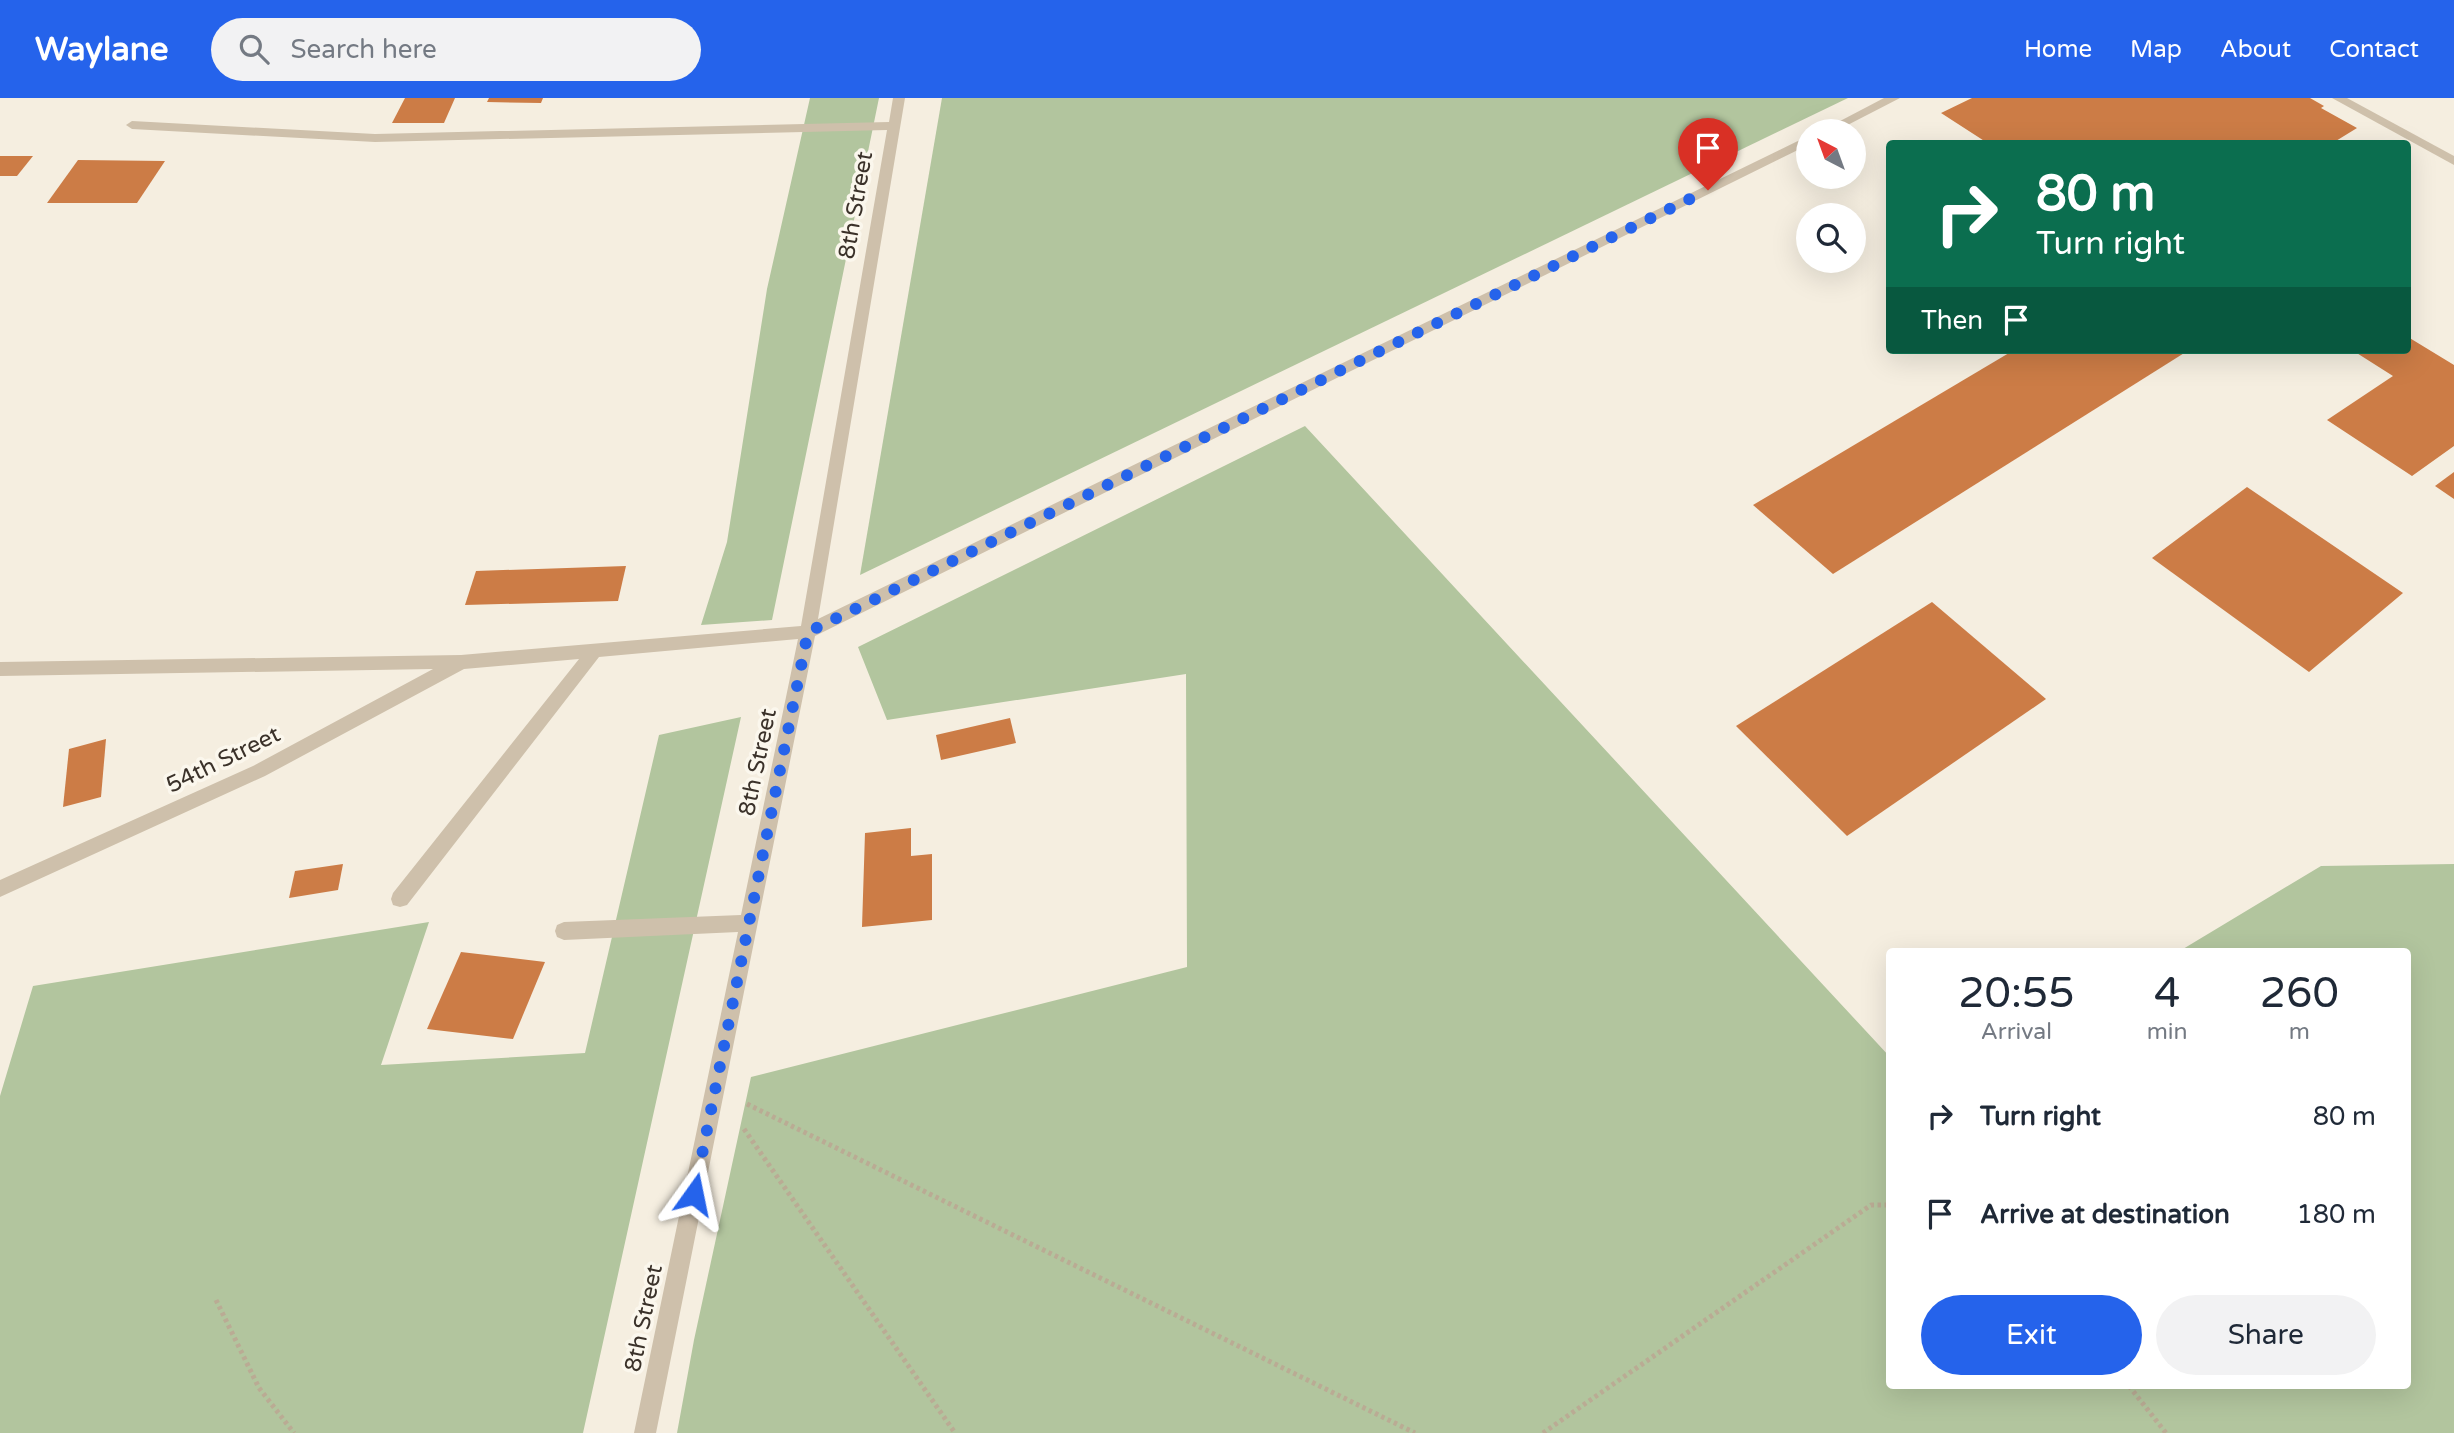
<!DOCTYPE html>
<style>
body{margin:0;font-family:"Varela Round",sans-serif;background:#f2f2f3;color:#1f2937;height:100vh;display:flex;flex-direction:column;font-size:26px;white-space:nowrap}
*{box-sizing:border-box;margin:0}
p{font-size:23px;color:#747a83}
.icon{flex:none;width:38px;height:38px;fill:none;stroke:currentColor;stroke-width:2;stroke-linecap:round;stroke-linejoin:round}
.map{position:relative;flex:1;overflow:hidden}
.sheet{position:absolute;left:1886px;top:850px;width:525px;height:441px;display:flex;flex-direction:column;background:#fff;border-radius:7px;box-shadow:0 7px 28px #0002}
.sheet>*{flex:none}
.top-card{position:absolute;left:1886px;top:42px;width:525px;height:214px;border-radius:7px;box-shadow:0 7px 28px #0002;background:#0b6e4f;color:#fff;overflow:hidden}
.needle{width:46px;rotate:319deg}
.fabs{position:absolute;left:1796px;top:21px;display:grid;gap:14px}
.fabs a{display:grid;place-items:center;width:70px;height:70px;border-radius:50%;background:#fff;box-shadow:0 7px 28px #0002;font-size:35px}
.pin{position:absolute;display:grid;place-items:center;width:60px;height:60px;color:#fff;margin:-72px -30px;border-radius:50% 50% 50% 0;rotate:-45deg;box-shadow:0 0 7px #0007}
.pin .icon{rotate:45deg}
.me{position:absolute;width:77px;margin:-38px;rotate:12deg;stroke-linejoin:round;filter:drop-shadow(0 0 5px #0008)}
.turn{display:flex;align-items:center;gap:24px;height:147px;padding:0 35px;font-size:32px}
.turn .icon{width:91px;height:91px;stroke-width:2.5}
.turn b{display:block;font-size:49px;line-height:60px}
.then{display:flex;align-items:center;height:66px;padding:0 35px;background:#0003;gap:14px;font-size:26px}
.eta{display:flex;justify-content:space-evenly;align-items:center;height:119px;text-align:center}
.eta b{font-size:42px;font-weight:600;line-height:49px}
.button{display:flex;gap:14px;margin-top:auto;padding:14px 35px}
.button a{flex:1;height:80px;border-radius:42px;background:#2563eb;color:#fff;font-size:28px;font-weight:600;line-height:80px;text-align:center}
.button a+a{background:#f2f2f3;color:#1f2937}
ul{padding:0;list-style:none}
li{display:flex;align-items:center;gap:21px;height:98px;padding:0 35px}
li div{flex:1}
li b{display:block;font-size:26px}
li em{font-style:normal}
header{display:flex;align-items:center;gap:42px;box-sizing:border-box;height:98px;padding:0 35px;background:#2563eb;color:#fff}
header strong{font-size:33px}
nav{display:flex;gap:38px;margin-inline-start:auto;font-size:24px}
.search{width:490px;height:63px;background:#f2f2f3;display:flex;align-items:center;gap:18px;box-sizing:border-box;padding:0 24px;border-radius:38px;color:#747a83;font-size:26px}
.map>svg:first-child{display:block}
.green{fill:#b2c59e}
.building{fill:#cc7c46}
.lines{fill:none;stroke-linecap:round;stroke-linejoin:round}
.path{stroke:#baab94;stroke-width:5;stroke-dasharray:3.5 3.5;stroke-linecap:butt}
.minor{fill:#cec0ab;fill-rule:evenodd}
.route{stroke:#2563eb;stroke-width:12;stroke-dasharray:0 21.6}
.labels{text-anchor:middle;stroke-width:7;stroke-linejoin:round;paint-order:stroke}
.street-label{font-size:23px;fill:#3b322a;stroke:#fbf7ed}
</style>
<header>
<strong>Waylane</strong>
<div class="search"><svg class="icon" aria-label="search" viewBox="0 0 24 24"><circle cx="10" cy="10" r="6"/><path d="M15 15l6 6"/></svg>Search here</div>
<nav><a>Home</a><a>Map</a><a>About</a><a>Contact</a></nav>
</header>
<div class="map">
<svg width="2454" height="1335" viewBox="0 0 2454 1335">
<rect width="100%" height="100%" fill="#f5eee0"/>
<!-- green -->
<g class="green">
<path d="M 810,0 L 879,0 L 772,522 L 701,527 L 727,444 L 767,191 Z"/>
<path d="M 942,0 L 1848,0 L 860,477 Z"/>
<path d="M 1305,328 L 1890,959 L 1890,1288 L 2408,1288 L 2408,854 L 2178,854 L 2321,768 L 2454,766 L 2454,1335 L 677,1335 L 694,1242 L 751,979 L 1187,869 L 1186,576 L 887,622 L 858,549 Z"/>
<path d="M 741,619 L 583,1335 L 0,1335 L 0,998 L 33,888 L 429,824 L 381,967 L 585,955 L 659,637 Z"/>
</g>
<!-- building -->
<g class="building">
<path d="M 405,0 L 455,0 L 444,25 L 392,25 Z"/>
<path d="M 489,0 L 543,0 L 541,5 L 487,4 Z"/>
<path d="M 1972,0 L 2310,0 L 2324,8 L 2321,10 L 2357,30 L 2331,46 L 1989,46 L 1941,15 Z"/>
<path d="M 0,58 L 33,58 L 17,78 L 0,78 Z"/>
<path d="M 78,62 L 165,63 L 137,105 L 47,105 Z"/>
<path d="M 2408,239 L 2454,267 L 2454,348 L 2412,378 L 2327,322 L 2393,278 L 2352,252 L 2408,252 Z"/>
<path d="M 2014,252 L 2189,252 L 1833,476 L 1753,407 Z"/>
<path d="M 2454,374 L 2454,401 L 2435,388 Z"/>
<path d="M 2247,389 L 2403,495 L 2309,574 L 2152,460 Z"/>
<path d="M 626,468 L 618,503 L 465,507 L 476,473 Z"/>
<path d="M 1932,504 L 2046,601 L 1847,738 L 1736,628 Z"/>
<path d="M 1010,620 L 1016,645 L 941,662 L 936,637 Z"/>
<path d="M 106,641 L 101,699 L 63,709 L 69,651 Z"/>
<path d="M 911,730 L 911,758 L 932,756 L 932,822 L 862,829 L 865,735 Z"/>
<path d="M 343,766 L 338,792 L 289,800 L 295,773 Z"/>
<path d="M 461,854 L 545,864 L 513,941 L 427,931 Z"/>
</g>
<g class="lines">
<!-- path -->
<g class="path">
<path d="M 747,1006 L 1415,1335"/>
<path d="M 744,1031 L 955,1335"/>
<path d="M 216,1202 L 259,1290 L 294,1335"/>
<path d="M 2129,1288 L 2166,1335"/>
<path d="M 1543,1335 L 1871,1107 L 1890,1107"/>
</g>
<!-- minor -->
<g class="minor">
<path d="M 893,0 L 905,0 L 818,521 L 1808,38 L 1808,47 L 815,538 L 656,1335 L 634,1335 L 738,834 L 564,842 L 557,839 L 555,833 L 557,827 L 564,824 L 741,817 L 798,541 L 599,559 L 407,807 L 400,809 L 393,807 L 391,801 L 393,795 L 579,561 L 464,571 L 265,678 L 0,799 L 0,782 L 253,668 L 433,571 L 0,578 L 0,564 L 461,557 L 801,528 L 887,32 L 375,44 L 132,31 L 126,27 L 132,23 L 375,36 L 889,24 Z"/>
<path d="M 1884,0 L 1900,0 L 1836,33 L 1821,33 Z"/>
<path d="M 2332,0 L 2347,0 L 2454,58 L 2454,67 Z"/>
</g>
</g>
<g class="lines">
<!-- route -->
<path class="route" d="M 694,1096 L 808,534 L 1708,92"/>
</g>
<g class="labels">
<!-- street labels -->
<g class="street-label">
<text transform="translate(855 107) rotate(-80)" y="8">8th Street</text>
<text transform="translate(223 661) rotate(-26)" y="8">54th Street</text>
<text transform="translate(757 664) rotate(-78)" y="8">8th Street</text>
<text transform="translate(643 1220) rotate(-78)" y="8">8th Street</text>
</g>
</g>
</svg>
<div class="fabs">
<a><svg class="needle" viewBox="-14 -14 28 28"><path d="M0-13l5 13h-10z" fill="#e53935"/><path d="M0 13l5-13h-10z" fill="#747a83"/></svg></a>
<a><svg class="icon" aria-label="search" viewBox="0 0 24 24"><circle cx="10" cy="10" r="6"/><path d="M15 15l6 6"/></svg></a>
</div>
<div class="pin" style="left:1708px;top:92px;background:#d93025"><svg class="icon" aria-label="arrive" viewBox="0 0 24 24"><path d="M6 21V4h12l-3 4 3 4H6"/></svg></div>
<svg class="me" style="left:694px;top:1096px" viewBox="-20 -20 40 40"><path d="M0-17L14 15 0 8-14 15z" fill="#2563eb" stroke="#fff" stroke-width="4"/></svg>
<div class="top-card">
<div class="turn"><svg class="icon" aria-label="right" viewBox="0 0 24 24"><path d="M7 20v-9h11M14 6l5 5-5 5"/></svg><div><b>80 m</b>Turn right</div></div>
<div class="then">Then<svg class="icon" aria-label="arrive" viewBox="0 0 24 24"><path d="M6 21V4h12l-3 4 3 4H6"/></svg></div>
</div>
<section class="sheet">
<div class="eta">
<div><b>20:55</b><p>Arrival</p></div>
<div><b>4</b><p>min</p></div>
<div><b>260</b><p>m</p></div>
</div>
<ul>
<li><svg class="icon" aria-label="right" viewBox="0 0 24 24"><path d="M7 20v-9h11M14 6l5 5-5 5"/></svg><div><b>Turn right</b></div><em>80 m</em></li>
<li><svg class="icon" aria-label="arrive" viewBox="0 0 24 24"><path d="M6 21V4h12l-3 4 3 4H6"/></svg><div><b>Arrive at destination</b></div><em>180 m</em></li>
</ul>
<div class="button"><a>Exit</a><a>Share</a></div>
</section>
</div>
